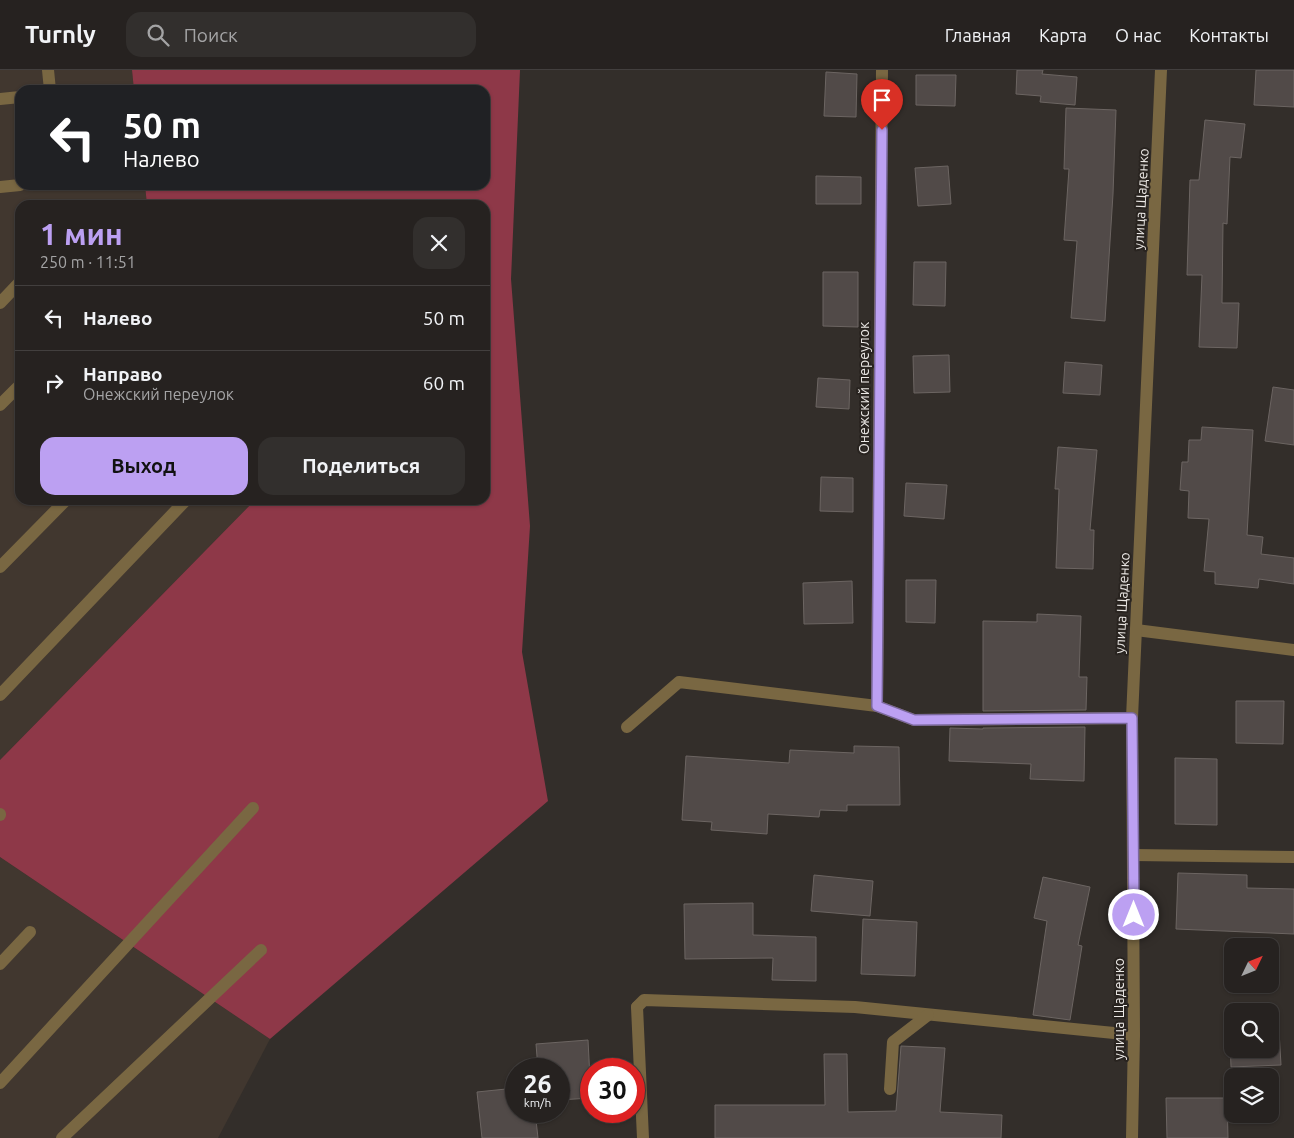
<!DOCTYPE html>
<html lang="ru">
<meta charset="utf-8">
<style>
body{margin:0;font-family:Ubuntu,sans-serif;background:#322f2d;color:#f1f3f6;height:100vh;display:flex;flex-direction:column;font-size:19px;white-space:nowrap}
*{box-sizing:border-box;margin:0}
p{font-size:16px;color:#a4a4a5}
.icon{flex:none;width:28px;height:28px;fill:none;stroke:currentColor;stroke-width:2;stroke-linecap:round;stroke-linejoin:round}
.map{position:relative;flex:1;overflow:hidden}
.sheet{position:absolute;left:15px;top:130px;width:475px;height:305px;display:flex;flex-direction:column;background:#262220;border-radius:15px;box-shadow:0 1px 4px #0004,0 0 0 1px #423f3e}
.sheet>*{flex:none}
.guide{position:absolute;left:15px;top:15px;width:475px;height:105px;border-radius:15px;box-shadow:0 1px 4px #0004,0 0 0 1px #423f3e;background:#202124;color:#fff;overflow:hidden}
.needle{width:32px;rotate:47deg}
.buttons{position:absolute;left:1224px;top:868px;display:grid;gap:10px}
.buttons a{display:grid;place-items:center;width:55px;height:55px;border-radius:10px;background:#262220;box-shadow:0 1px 4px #0004,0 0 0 1px #423f3e;font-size:25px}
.speed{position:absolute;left:505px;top:988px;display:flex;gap:10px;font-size:25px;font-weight:700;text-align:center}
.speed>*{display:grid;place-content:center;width:65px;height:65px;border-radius:50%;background:#262220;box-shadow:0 1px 4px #0004,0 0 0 1px #423f3e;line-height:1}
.speed small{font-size:12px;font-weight:400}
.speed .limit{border:8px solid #d22;background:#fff;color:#111}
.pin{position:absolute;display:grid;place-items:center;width:42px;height:42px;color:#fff;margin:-51px -21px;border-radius:50% 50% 50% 0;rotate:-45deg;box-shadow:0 0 5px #0007}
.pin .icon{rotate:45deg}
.me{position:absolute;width:55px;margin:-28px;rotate:0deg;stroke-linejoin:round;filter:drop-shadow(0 0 4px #0008)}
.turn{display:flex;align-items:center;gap:18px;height:105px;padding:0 25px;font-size:22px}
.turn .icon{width:65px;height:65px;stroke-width:2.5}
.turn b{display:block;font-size:35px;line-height:42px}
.round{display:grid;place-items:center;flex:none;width:52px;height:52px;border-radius:15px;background:#322f2d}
.head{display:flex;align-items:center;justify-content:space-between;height:85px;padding:0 25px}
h1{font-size:30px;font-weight:700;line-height:38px;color:#bca0f2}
.cta{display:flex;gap:10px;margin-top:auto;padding:10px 25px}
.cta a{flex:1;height:58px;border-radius:15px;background:#bca0f2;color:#111;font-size:20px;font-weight:700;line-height:58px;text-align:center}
.cta a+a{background:#322f2d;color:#f1f3f6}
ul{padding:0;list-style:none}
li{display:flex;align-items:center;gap:15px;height:65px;padding:0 25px;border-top:1px solid #423f3e}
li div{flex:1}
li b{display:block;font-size:19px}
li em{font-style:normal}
header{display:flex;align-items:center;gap:30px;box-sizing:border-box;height:70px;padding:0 25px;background:#262220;border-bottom:1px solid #423f3e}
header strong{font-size:24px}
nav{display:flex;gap:28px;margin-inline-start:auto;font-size:18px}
.search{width:350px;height:45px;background:#322f2d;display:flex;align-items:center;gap:12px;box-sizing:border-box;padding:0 18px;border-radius:15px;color:#a4a4a5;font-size:19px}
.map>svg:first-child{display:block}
.built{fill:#41372f}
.green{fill:#8e3848}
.building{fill:#514a48;stroke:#6c6562}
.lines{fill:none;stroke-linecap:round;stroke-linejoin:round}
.lane{stroke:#796742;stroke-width:12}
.street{stroke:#796742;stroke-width:12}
.route-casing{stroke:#7a689d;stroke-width:12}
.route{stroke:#bca0f2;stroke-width:9}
.labels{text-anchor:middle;stroke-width:4;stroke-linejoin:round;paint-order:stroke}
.street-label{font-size:14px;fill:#ebe8e5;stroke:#292420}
</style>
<header>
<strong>Turnly</strong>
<div class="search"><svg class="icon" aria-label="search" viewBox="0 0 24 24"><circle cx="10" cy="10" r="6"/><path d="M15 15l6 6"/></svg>Поиск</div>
<nav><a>Главная</a><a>Карта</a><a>О нас</a><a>Контакты</a></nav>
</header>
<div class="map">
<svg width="1294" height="1068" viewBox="0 0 1294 1068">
<rect width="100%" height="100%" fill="#332e2a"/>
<!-- built -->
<g class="built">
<path d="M 0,0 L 132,0 L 134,20 L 20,20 L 20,115 L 145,115 L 147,135 L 20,135 L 20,430 L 255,430 L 0,690 Z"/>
<path d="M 0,787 L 270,969 L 218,1068 L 0,1068 Z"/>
</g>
<!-- green -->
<path class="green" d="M 132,0 L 520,0 L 511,209 L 530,456 L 522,582 L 548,731 L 270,969 L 0,787 L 0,690 L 255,430 L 485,430 L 485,135 L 147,135 L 145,115 L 485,115 L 485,20 L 134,20 Z"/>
<!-- building -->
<g class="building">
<path d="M 1017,0 L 1043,0 L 1042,4 L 1077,7 L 1075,35 L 1040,32 L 1041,26 L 1016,24 Z"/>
<path d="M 1256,0 L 1294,0 L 1294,37 L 1254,35 Z"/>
<path d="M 826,2 L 857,4 L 856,47 L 824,46 Z"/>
<path d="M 916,5 L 956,5 L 955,36 L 916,35 Z"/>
<path d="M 1066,38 L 1116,40 L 1113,124 L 1105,251 L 1071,248 L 1077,171 L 1064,170 L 1069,99 L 1064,99 Z"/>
<path d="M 1205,50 L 1245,54 L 1241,88 L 1230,87 L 1227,154 L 1223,153 L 1222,233 L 1239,233 L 1237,278 L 1199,277 L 1202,205 L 1187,205 L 1190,110 L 1199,110 Z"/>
<path d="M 948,96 L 951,134 L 918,136 L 915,98 Z"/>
<path d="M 816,106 L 861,107 L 861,134 L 816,134 Z"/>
<path d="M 914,192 L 946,192 L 945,236 L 913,235 Z"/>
<path d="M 823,202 L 858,202 L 858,257 L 823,256 Z"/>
<path d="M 949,285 L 950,322 L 914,323 L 913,286 Z"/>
<path d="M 1065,292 L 1102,295 L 1100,325 L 1063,323 Z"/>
<path d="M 818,308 L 850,310 L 849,339 L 816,337 Z"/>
<path d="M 1273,317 L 1294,320 L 1294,375 L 1265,371 Z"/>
<path d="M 1202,357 L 1253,360 L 1247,465 L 1263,467 L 1261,484 L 1294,488 L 1294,514 L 1259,509 L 1258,518 L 1215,514 L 1215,502 L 1204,501 L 1209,449 L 1188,448 L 1189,421 L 1180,420 L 1182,392 L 1188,392 L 1189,370 L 1201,370 Z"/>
<path d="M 1058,377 L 1097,380 L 1090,460 L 1094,460 L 1093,499 L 1056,498 L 1059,419 L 1055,419 Z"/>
<path d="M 821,407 L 853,408 L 853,442 L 820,441 Z"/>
<path d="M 906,413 L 947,415 L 944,449 L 904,446 Z"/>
<path d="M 906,510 L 936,510 L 935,553 L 906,552 Z"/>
<path d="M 852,511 L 853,553 L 804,554 L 803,513 Z"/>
<path d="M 1037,544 L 1081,546 L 1079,607 L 1087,607 L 1086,640 L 983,641 L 983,551 L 1037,552 Z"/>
<path d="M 1236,631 L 1284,631 L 1283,674 L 1236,673 Z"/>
<path d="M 1085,657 L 1084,711 L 1030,709 L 1031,694 L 949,691 L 950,658 L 983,659 L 983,658 Z"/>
<path d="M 854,676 L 899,677 L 900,735 L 847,735 L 847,741 L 820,740 L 819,747 L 768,744 L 767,764 L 711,760 L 712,752 L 682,750 L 686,686 L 789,693 L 790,680 L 854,683 Z"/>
<path d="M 1175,688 L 1217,689 L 1217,755 L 1175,754 Z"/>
<path d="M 1178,803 L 1247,805 L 1247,818 L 1294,819 L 1294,864 L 1176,859 Z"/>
<path d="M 814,805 L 873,811 L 870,846 L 811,841 Z"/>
<path d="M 1043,807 L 1090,817 L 1078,875 L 1082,876 L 1070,950 L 1033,945 L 1047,851 L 1034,848 Z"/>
<path d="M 753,833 L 753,865 L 816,867 L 816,911 L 772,910 L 773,888 L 685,889 L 684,834 Z"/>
<path d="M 863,849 L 917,852 L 915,906 L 861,904 Z"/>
<path d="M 1270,943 L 1278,943 L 1281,995 L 1231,997 L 1229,945 L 1232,945 L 1232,979 L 1270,979 Z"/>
<path d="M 588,970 L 591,1028 L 559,1030 L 559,999 L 538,999 L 536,974 Z"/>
<path d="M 901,976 L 945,978 L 940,1042 L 1002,1045 L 1001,1068 L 715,1068 L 715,1035 L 825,1035 L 824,984 L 847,984 L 848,1042 L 896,1041 Z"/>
<path d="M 516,1018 L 516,1041 L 535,1041 L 538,1068 L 482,1068 L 477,1022 Z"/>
<path d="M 1166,1028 L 1227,1028 L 1228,1068 L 1167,1068 Z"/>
</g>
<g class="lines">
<!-- lane -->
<g class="lane">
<path d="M 48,0 L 50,20"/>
<path d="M 0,29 L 20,27"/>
<path d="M 0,117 L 20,115"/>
<path d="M 0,233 L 20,212"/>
<path d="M 0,335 L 20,315"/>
<path d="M 0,497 L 66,430"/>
<path d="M 0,625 L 186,430"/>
<path d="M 0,745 L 0,744"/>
<path d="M 1133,785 L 1294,787"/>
<path d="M 0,894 L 30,862"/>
<path d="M 637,937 L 644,930 L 855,937 L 1134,965"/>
<path d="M 0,1013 L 253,738"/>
<path d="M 890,1019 L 893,972 L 928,945"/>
<path d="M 62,1068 L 261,880"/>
</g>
<!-- street -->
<g class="street">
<path d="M 1136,560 L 1294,580"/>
<path d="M 877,636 L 882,0"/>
<path d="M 627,657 L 679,612 L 877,636 L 914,650 L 1132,648"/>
<path d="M 637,937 L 643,1068"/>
<path d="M 1132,1068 L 1134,965 L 1132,648 L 1161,0"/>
</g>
</g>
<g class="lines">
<defs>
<path id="route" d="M 882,60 L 877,636 L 914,650 L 1132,648 L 1134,845"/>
</defs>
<!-- route casing -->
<use href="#route" class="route-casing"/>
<!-- route -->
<use href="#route" class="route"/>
</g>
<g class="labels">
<!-- street labels -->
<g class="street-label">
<text transform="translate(1141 129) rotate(-87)" y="5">улица Щаденко</text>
<text transform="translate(864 318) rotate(-90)" y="5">Онежский переулок</text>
<text transform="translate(1122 533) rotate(-87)" y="5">улица Щаденко</text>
<text transform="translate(1119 939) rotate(-90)" y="5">улица Щаденко</text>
</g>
</g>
</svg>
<div class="buttons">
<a><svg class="needle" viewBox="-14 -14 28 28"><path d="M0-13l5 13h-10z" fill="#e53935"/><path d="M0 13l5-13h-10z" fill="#a4a4a5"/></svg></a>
<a><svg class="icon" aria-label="search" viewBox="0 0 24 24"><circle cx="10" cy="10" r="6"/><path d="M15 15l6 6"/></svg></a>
<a><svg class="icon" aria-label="layers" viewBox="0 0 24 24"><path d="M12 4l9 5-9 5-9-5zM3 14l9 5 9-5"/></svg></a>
</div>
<div class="speed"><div>26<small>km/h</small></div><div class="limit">30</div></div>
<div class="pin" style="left:882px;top:60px;background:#d93025"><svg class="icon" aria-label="arrive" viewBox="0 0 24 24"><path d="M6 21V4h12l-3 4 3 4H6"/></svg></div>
<svg class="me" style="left:1134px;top:845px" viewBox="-20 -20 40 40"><circle r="17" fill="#bca0f2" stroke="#fff" stroke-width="3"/><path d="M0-11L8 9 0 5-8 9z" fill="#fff"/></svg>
<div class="guide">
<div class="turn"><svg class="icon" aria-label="left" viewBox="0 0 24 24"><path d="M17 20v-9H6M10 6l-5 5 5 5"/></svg><div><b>50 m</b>Налево</div></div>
</div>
<section class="sheet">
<div class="head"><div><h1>1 мин</h1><p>250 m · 11:51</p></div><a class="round"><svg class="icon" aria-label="close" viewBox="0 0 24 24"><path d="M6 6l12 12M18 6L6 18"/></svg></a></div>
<ul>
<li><svg class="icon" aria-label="left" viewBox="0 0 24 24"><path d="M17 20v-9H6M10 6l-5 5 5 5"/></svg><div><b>Налево</b></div><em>50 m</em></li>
<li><svg class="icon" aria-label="right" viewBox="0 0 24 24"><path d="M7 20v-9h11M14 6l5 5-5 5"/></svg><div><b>Направо</b><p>Онежский переулок</p></div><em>60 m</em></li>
</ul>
<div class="cta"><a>Выход</a><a>Поделиться</a></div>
</section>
</div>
